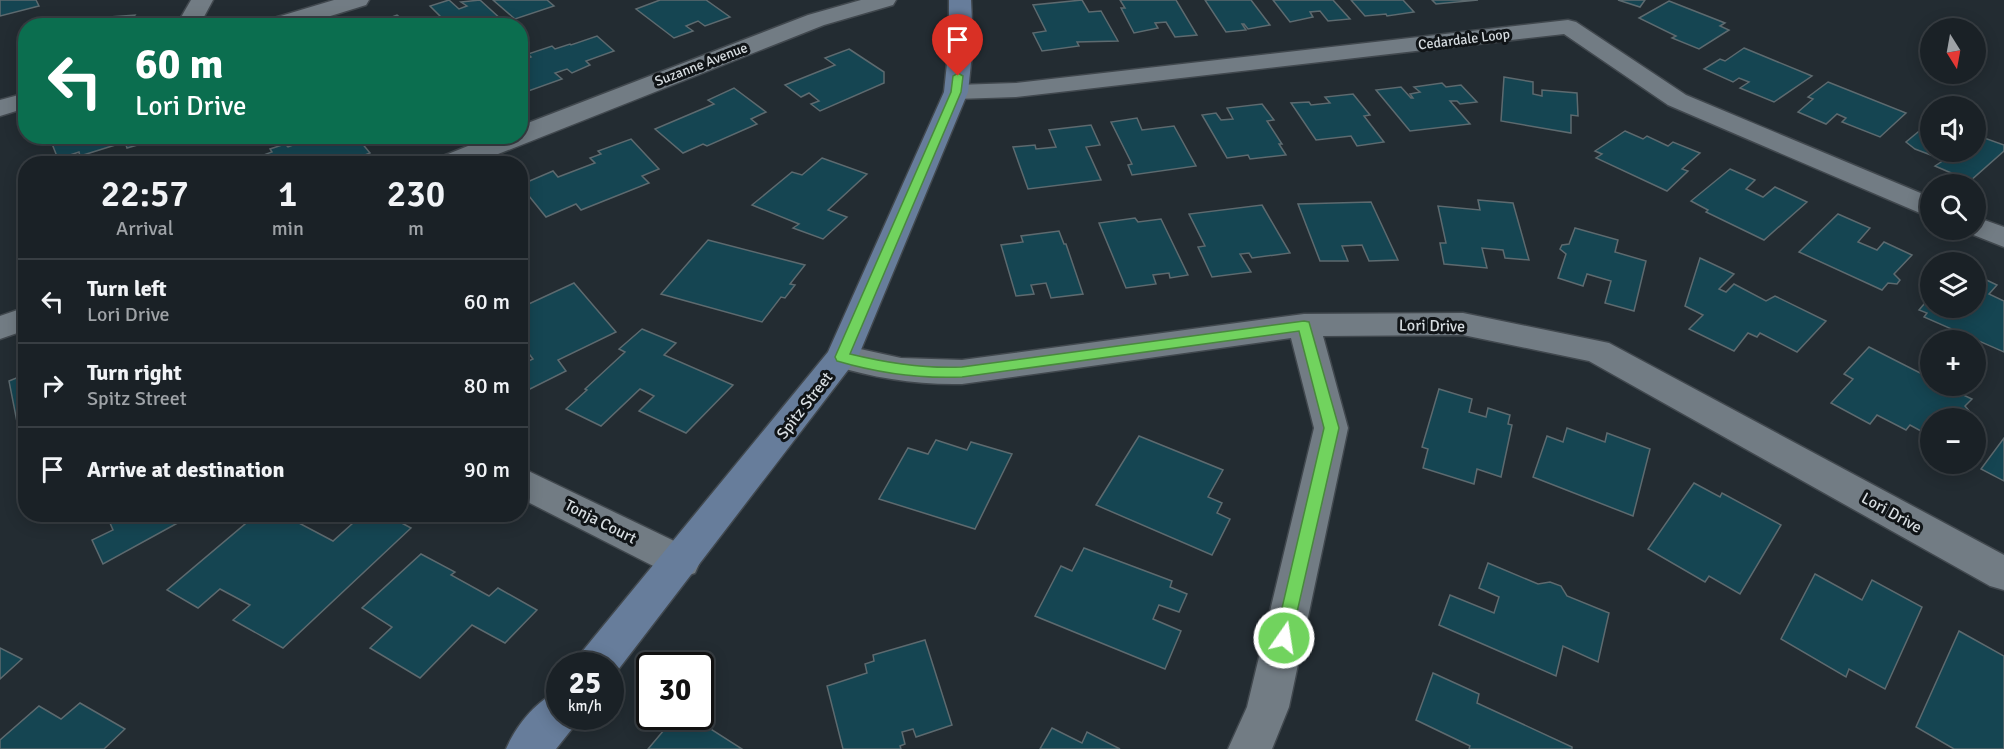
<!DOCTYPE html>
<meta charset="utf-8">
<style>
body{margin:0;font-family:Signika,sans-serif;background:#23292e;color:#f1f3f6;height:100vh;display:flex;flex-direction:column;font-size:22px;white-space:nowrap}
*{box-sizing:border-box;margin:0}
p{font-size:20px;color:#9fa3a7}
.icon{flex:none;width:33px;height:33px;fill:none;stroke:currentColor;stroke-width:2;stroke-linecap:round;stroke-linejoin:round}
.map{position:relative;flex:1;overflow:hidden}
.details{position:absolute;left:18px;top:156px;width:510px;height:366px;display:flex;flex-direction:column;background:#1a2126;border-radius:24px;box-shadow:0 3px 15px #0003,0 0 0 2px #383e43}
.details>*{flex:none}
.guide{position:absolute;left:18px;top:18px;width:510px;height:126px;border-radius:24px;box-shadow:0 3px 15px #0003,0 0 0 2px #383e43;background:#0b6e4f;color:#fff;overflow:hidden}
.needle{width:39px;rotate:169deg}
.controls{position:absolute;left:1920px;top:18px;display:grid;gap:12px}
.controls a{display:grid;place-items:center;width:66px;height:66px;border-radius:50%;background:#1a2126;box-shadow:0 3px 15px #0003,0 0 0 2px #383e43;font-size:30px}
.speed{position:absolute;left:546px;top:652px;display:flex;gap:12px;font-size:30px;font-weight:700;text-align:center}
.speed>*{display:grid;place-content:center;width:78px;height:78px;border-radius:50%;background:#1a2126;box-shadow:0 3px 15px #0003,0 0 0 2px #383e43;line-height:1}
.speed small{font-size:15px;font-weight:400}
.speed .limit{border:3px solid #111;border-radius:9px;background:#fff;color:#111}
.pin{position:absolute;display:grid;place-items:center;width:51px;height:51px;color:#fff;margin:-62px -26px;border-radius:50% 50% 50% 0;rotate:-45deg;box-shadow:0 0 6px #0007}
.pin .icon{rotate:45deg}
.me{position:absolute;width:66px;margin:-33px;rotate:13deg;stroke-linejoin:round;filter:drop-shadow(0 0 4px #0008)}
.turn{display:flex;align-items:center;gap:21px;height:126px;padding:0 18px;font-size:27px}
.turn .icon{width:78px;height:78px;stroke-width:2.5}
.turn b{display:block;font-size:42px;line-height:51px}
.eta{display:flex;justify-content:space-evenly;align-items:center;height:102px;text-align:center}
.eta b{font-size:36px;font-weight:600;line-height:42px}
ul{padding:0;list-style:none}
li{display:flex;align-items:center;gap:18px;height:84px;padding:0 18px;border-top:2px solid #383e43}
li div{flex:1}
li b{display:block;font-size:22px}
li em{font-style:normal}
.map>svg:first-child{display:block}
.building{fill:#154552;stroke:#5d6a6f;stroke-width:1.5}
.lines{fill:none;stroke-linecap:round;stroke-linejoin:round}
.street-casing{stroke:#41484e;stroke-width:3}
.secondary-casing{stroke:#41484e;stroke-width:3}
.street{fill:#727c84;fill-rule:evenodd}
.secondary{fill:#677d9b;fill-rule:evenodd}
.route{fill:#71d35e;stroke:#49893d;stroke-width:1.5}
.labels{text-anchor:middle;stroke-width:6;stroke-linejoin:round;paint-order:stroke}
.far-street-label{font-size:14px;fill:#d7dde1;stroke:#101417}
.street-label{font-size:16px;fill:#d7dde1;stroke:#101417}
</style>
<div class="map">
<svg width="2004" height="749" viewBox="0 0 2004 749">
<rect width="100%" height="100%" fill="#232c32"/>
<!-- building -->
<g class="building">
<path d="M 0,0 L 36,0 L 39,6 L 0,16 Z"/>
<path d="M 449,0 L 459,9 L 467,6 L 461,2 L 480,0 L 503,21 L 491,26 L 450,26 L 430,6 Z"/>
<path d="M 493,0 L 547,0 L 554,6 L 515,19 Z"/>
<path d="M 660,0 L 706,0 L 730,17 L 705,26 L 698,21 L 686,26 L 693,31 L 674,38 L 636,9 Z"/>
<path d="M 1082,0 L 1089,12 L 1101,11 L 1118,41 L 1077,42 L 1079,46 L 1042,51 L 1033,33 L 1046,31 L 1033,5 Z"/>
<path d="M 1120,0 L 1176,0 L 1197,35 L 1175,37 L 1166,22 L 1155,23 L 1158,28 L 1134,33 L 1121,8 L 1125,8 Z"/>
<path d="M 1205,0 L 1251,0 L 1270,25 L 1248,29 L 1244,24 L 1242,24 L 1246,30 L 1226,32 Z"/>
<path d="M 1273,0 L 1333,0 L 1350,19 L 1328,21 L 1320,11 L 1310,12 L 1313,17 L 1290,22 Z"/>
<path d="M 1351,0 L 1403,0 L 1414,12 L 1387,16 L 1386,14 L 1365,16 Z"/>
<path d="M 1432,0 L 1478,0 L 1436,4 Z"/>
<path d="M 1618,0 L 1645,0 L 1640,7 Z"/>
<path d="M 1669,1 L 1725,23 L 1720,26 L 1729,30 L 1699,49 L 1672,38 L 1676,36 L 1639,18 Z"/>
<path d="M 135,15 L 127,26 L 50,26 L 53,21 Z"/>
<path d="M 397,15 L 410,25 L 428,17 L 438,26 L 383,26 L 378,22 Z"/>
<path d="M 597,36 L 614,51 L 586,61 L 590,65 L 572,73 L 567,69 L 555,73 L 562,79 L 520,94 L 520,61 L 531,57 L 528,54 L 552,46 L 555,49 L 570,44 L 571,45 Z"/>
<path d="M 1744,48 L 1812,76 L 1774,102 L 1740,88 L 1749,82 L 1739,78 L 1733,82 L 1704,69 L 1720,59 L 1725,61 Z"/>
<path d="M 849,49 L 884,72 L 884,83 L 820,111 L 811,104 L 819,101 L 809,93 L 801,97 L 785,85 L 835,65 L 825,58 Z"/>
<path d="M 1504,77 L 1533,82 L 1533,94 L 1542,96 L 1542,90 L 1577,93 L 1578,116 L 1571,115 L 1571,133 L 1501,121 Z"/>
<path d="M 1828,82 L 1906,113 L 1880,137 L 1842,122 L 1846,118 L 1837,114 L 1826,124 L 1798,112 L 1813,99 L 1808,97 Z"/>
<path d="M 1442,83 L 1446,87 L 1461,85 L 1477,102 L 1460,104 L 1457,101 L 1450,101 L 1470,124 L 1410,131 L 1376,90 L 1401,87 L 1411,98 L 1413,98 L 1410,94 L 1420,92 L 1414,87 Z"/>
<path d="M 734,88 L 766,112 L 751,119 L 757,124 L 707,146 L 703,144 L 683,153 L 655,129 L 714,104 L 708,100 Z"/>
<path d="M 1353,94 L 1370,115 L 1364,116 L 1384,142 L 1357,146 L 1351,136 L 1316,140 L 1291,103 L 1309,102 L 1311,105 L 1330,103 L 1325,97 Z"/>
<path d="M 1262,104 L 1274,120 L 1267,121 L 1282,144 L 1279,144 L 1286,155 L 1250,159 L 1248,155 L 1227,158 L 1202,115 L 1216,113 L 1221,120 L 1233,119 L 1227,108 Z"/>
<path d="M 1137,118 L 1142,130 L 1174,126 L 1196,166 L 1132,175 L 1128,165 L 1132,164 L 1111,122 Z"/>
<path d="M 1930,122 L 1930,152 L 1976,152 L 1976,135 L 2004,145 L 2004,151 L 1970,181 L 1935,166 L 1944,160 L 1915,149 L 1906,142 Z"/>
<path d="M 1091,125 L 1100,145 L 1086,147 L 1101,180 L 1028,189 L 1013,147 L 1035,145 L 1036,149 L 1056,147 L 1049,130 Z"/>
<path d="M 1625,131 L 1643,139 L 1647,136 L 1668,146 L 1673,142 L 1700,153 L 1682,169 L 1688,171 L 1667,191 L 1596,158 L 1602,154 L 1595,151 Z"/>
<path d="M 49,136 L 157,136 L 158,139 L 127,148 L 125,142 L 80,156 L 79,152 L 58,159 Z"/>
<path d="M 317,136 L 356,136 L 370,153 L 342,164 L 334,164 L 328,156 L 308,164 L 245,162 L 272,152 L 270,149 L 285,144 L 288,147 Z"/>
<path d="M 631,139 L 659,169 L 642,176 L 649,183 L 581,210 L 576,204 L 546,217 L 520,185 L 553,171 L 558,177 L 595,163 L 590,158 L 601,154 L 598,151 Z"/>
<path d="M 822,158 L 867,174 L 828,210 L 847,217 L 823,239 L 793,228 L 799,224 L 752,205 L 792,172 L 802,175 Z"/>
<path d="M 1730,169 L 1755,180 L 1746,189 L 1763,197 L 1775,187 L 1807,202 L 1764,240 L 1706,212 L 1708,210 L 1691,201 Z"/>
<path d="M 1478,200 L 1513,203 L 1529,260 L 1505,258 L 1503,250 L 1482,248 L 1487,268 L 1444,264 L 1440,243 L 1446,243 L 1438,206 L 1480,210 Z"/>
<path d="M 1371,202 L 1398,260 L 1369,261 L 1362,245 L 1342,246 L 1348,261 L 1320,261 L 1298,204 Z"/>
<path d="M 1262,205 L 1290,253 L 1252,258 L 1249,253 L 1240,254 L 1251,272 L 1212,277 L 1198,247 L 1205,246 L 1189,214 Z"/>
<path d="M 1838,214 L 1870,228 L 1858,242 L 1877,250 L 1884,242 L 1912,255 L 1894,274 L 1900,280 L 1897,284 L 1888,283 L 1882,290 L 1799,252 Z"/>
<path d="M 1135,218 L 1138,222 L 1161,219 L 1188,275 L 1170,278 L 1169,273 L 1153,275 L 1156,284 L 1126,288 L 1099,223 Z"/>
<path d="M 1575,228 L 1618,240 L 1615,252 L 1646,261 L 1634,311 L 1605,303 L 1611,281 L 1587,274 L 1583,286 L 1558,278 L 1566,254 L 1560,249 L 1562,245 L 1569,244 Z"/>
<path d="M 1059,231 L 1064,244 L 1066,244 L 1083,294 L 1051,298 L 1046,283 L 1031,285 L 1034,294 L 1016,296 L 1001,245 L 1023,242 L 1021,236 Z"/>
<path d="M 708,240 L 805,265 L 790,284 L 795,285 L 785,298 L 781,297 L 762,322 L 661,294 Z"/>
<path d="M 1700,258 L 1734,274 L 1719,289 L 1726,292 L 1734,284 L 1766,301 L 1775,296 L 1826,321 L 1797,352 L 1760,333 L 1757,337 L 1748,333 L 1734,351 L 1689,329 L 1703,315 L 1685,306 Z"/>
<path d="M 1976,275 L 1997,285 L 1989,294 L 2004,301 L 2004,352 L 1924,317 L 1927,313 L 1919,310 L 1930,297 L 1930,308 L 1976,308 Z"/>
<path d="M 574,283 L 616,332 L 558,360 L 566,371 L 530,389 L 520,376 L 520,365 L 533,359 L 526,350 L 520,353 L 520,308 Z"/>
<path d="M 642,329 L 676,343 L 664,355 L 733,385 L 686,433 L 639,411 L 654,396 L 640,389 L 601,426 L 566,409 L 587,390 L 585,389 L 625,352 L 619,349 Z"/>
<path d="M 1869,347 L 1930,378 L 1930,386 L 1944,386 L 1972,399 L 1965,406 L 1970,412 L 1966,418 L 1930,418 L 1930,436 L 1910,425 L 1906,430 L 1877,415 L 1870,424 L 1831,403 L 1853,379 L 1844,374 Z"/>
<path d="M 26,374 L 26,418 L 17,422 L 9,381 Z"/>
<path d="M 1439,389 L 1472,399 L 1469,412 L 1486,417 L 1488,408 L 1510,415 L 1508,424 L 1512,425 L 1501,477 L 1477,469 L 1474,484 L 1423,468 L 1428,449 L 1422,447 Z"/>
<path d="M 1567,428 L 1605,442 L 1607,433 L 1650,449 L 1633,516 L 1533,477 L 1547,436 L 1563,442 Z"/>
<path d="M 1139,436 L 1223,470 L 1208,497 L 1222,503 L 1217,513 L 1230,519 L 1212,555 L 1096,505 Z"/>
<path d="M 2004,438 L 2004,481 L 1981,469 Z"/>
<path d="M 936,440 L 967,450 L 971,442 L 1012,454 L 975,529 L 879,499 L 908,448 L 928,454 Z"/>
<path d="M 1694,483 L 1720,497 L 1722,493 L 1781,525 L 1740,594 L 1709,576 L 1705,582 L 1648,549 Z"/>
<path d="M 106,514 L 194,514 L 103,564 L 92,540 L 113,530 Z"/>
<path d="M 257,514 L 282,514 L 333,541 L 363,514 L 385,514 L 411,528 L 283,648 L 233,620 L 250,605 L 220,589 L 198,608 L 167,590 Z"/>
<path d="M 1084,548 L 1172,581 L 1170,587 L 1187,594 L 1179,612 L 1159,605 L 1153,619 L 1181,631 L 1165,669 L 1035,616 L 1061,566 L 1072,571 Z"/>
<path d="M 421,554 L 455,572 L 451,575 L 489,596 L 498,588 L 537,610 L 505,643 L 472,625 L 420,678 L 370,648 L 392,627 L 362,608 Z"/>
<path d="M 1488,563 L 1538,584 L 1550,582 L 1561,586 L 1567,596 L 1609,613 L 1598,662 L 1563,646 L 1556,676 L 1439,625 L 1450,595 L 1494,613 L 1499,597 L 1479,588 Z"/>
<path d="M 1815,574 L 1862,600 L 1872,580 L 1922,607 L 1885,689 L 1849,669 L 1846,677 L 1781,639 Z"/>
<path d="M 1959,631 L 2004,656 L 2004,749 L 1954,749 L 1916,727 Z"/>
<path d="M 925,640 L 952,725 L 916,737 L 913,729 L 902,732 L 905,744 L 900,746 L 901,749 L 843,749 L 827,686 L 867,673 L 865,664 L 874,661 L 873,655 Z"/>
<path d="M 0,648 L 22,659 L 0,679 Z"/>
<path d="M 1433,673 L 1479,694 L 1477,703 L 1572,747 L 1572,749 L 1469,749 L 1470,746 L 1416,720 Z"/>
<path d="M 80,703 L 125,729 L 104,749 L 0,749 L 0,740 L 39,706 L 61,719 Z"/>
<path d="M 675,717 L 692,717 L 742,749 L 648,749 Z"/>
<path d="M 1052,728 L 1082,743 L 1087,732 L 1120,749 L 1040,749 Z"/>
</g>
<g class="lines">
<defs>
<g id="street">
<path d="M 191,0 L 213,0 L 199,26 L 176,26 Z"/>
<path d="M 334,0 L 369,0 L 366,5 L 298,26 L 261,26 L 264,21 Z"/>
<path d="M 861,0 L 896,0 L 893,5 L 824,25 L 473,164 L 435,164 L 438,158 L 493,136 L 520,136 L 520,126 L 808,15 Z"/>
<path d="M 1568,20 L 1576,22 L 1686,95 L 1930,197 L 1930,216 L 1920,213 L 1668,105 L 1564,34 L 1016,97 L 956,99 L 947,97 L 944,92 L 947,87 L 956,85 L 1016,83 Z"/>
<path d="M 26,93 L 26,108 L 0,116 L 0,100 Z"/>
<path d="M 1976,217 L 2004,227 L 2004,247 L 1966,232 L 1964,230 L 1976,230 Z"/>
<path d="M 26,307 L 26,330 L 0,339 L 0,316 Z"/>
<path d="M 1463,313 L 1609,343 L 2004,555 L 2004,590 L 1990,586 L 1589,361 L 1463,335 L 1323,336 L 1348,428 L 1289,707 L 1272,749 L 1228,749 L 1247,707 L 1314,428 L 1291,338 L 962,384 C 917,385 874,378 831,365 L 826,357 L 831,349 L 842,345 L 901,358 L 962,360 L 1304,314 Z"/>
<path d="M 520,467 L 695,551 L 700,562 L 695,573 L 681,578 L 667,573 L 520,498 Z"/>
</g>
<g id="secondary">
<path d="M 949,0 L 971,0 L 973,44 L 968,92 L 858,357 L 611,679 L 610,666 L 575,666 L 581,653 L 828,352 L 944,92 L 949,44 Z"/>
<path d="M 560,691 L 560,717 L 579,717 L 575,725 L 556,749 L 506,749 C 516,726 536,700 560,691 Z"/>
</g>
</defs>
<!-- street casing -->
<use href="#street" class="street-casing"/>
<!-- secondary casing -->
<use href="#secondary" class="secondary-casing"/>
<!-- street -->
<use href="#street" class="street"/>
<!-- secondary -->
<use href="#secondary" class="secondary"/>
</g>
<!-- route -->
<path class="route" d="M 958,73 L 963,76 L 961,92 L 850,354 C 887,363 923,369 962,367 L 1304,321 L 1309,322 L 1339,428 L 1290,643 L 1284,645 L 1278,643 L 1275,638 L 1324,428 L 1299,331 L 962,377 C 919,379 878,373 837,361 L 835,357 L 951,92 L 953,76 Z"/>
<g class="labels">
<!-- far-street labels -->
<g class="far-street-label">
<text transform="translate(1464 39) rotate(-7)" y="5">Cedardale Loop</text>
<text transform="translate(701 64) rotate(-21)" y="5">Suzanne Avenue</text>
</g>
<!-- street labels -->
<g class="street-label">
<text transform="translate(1432 325) rotate(1)" y="6">Lori Drive</text>
<text transform="translate(804 405) rotate(-52)" y="6">Spitz Street</text>
<text transform="translate(1892 512) rotate(29)" y="6">Lori Drive</text>
<text transform="translate(601 521) rotate(27)" y="6">Tonja Court</text>
</g>
</g>
</svg>
<div class="controls">
<a><svg class="needle" viewBox="-14 -14 28 28"><path d="M0-13l5 13h-10z" fill="#e53935"/><path d="M0 13l5-13h-10z" fill="#9fa3a7"/></svg></a>
<a><svg class="icon" aria-label="sound" viewBox="0 0 24 24"><path d="M4 9h4l5-4v14l-5-4H4zM17 9q2 3 0 6"/></svg></a>
<a><svg class="icon" aria-label="search" viewBox="0 0 24 24"><circle cx="10" cy="10" r="6"/><path d="M15 15l6 6"/></svg></a>
<a><svg class="icon" aria-label="layers" viewBox="0 0 24 24"><path d="M12 4l9 5-9 5-9-5zM3 14l9 5 9-5"/></svg></a>
<a>+</a>
<a>−</a>
</div>
<div class="speed"><div>25<small>km/h</small></div><div class="limit">30</div></div>
<div class="pin" style="left:958px;top:76px;background:#d93025"><svg class="icon" aria-label="arrive" viewBox="0 0 24 24"><path d="M6 21V4h12l-3 4 3 4H6"/></svg></div>
<svg class="me" style="left:1284px;top:638px" viewBox="-20 -20 40 40"><circle r="17" fill="#71d35e" stroke="#fff" stroke-width="3"/><path d="M0-11L8 9 0 5-8 9z" fill="#fff"/></svg>
<div class="guide">
<div class="turn"><svg class="icon" aria-label="left" viewBox="0 0 24 24"><path d="M17 20v-9H6M10 6l-5 5 5 5"/></svg><div><b>60 m</b>Lori Drive</div></div>
</div>
<section class="details">
<div class="eta">
<div><b>22:57</b><p>Arrival</p></div>
<div><b>1</b><p>min</p></div>
<div><b>230</b><p>m</p></div>
</div>
<ul>
<li><svg class="icon" aria-label="left" viewBox="0 0 24 24"><path d="M17 20v-9H6M10 6l-5 5 5 5"/></svg><div><b>Turn left</b><p>Lori Drive</p></div><em>60 m</em></li>
<li><svg class="icon" aria-label="right" viewBox="0 0 24 24"><path d="M7 20v-9h11M14 6l5 5-5 5"/></svg><div><b>Turn right</b><p>Spitz Street</p></div><em>80 m</em></li>
<li><svg class="icon" aria-label="arrive" viewBox="0 0 24 24"><path d="M6 21V4h12l-3 4 3 4H6"/></svg><div><b>Arrive at destination</b></div><em>90 m</em></li>
</ul>
</section>
</div>
